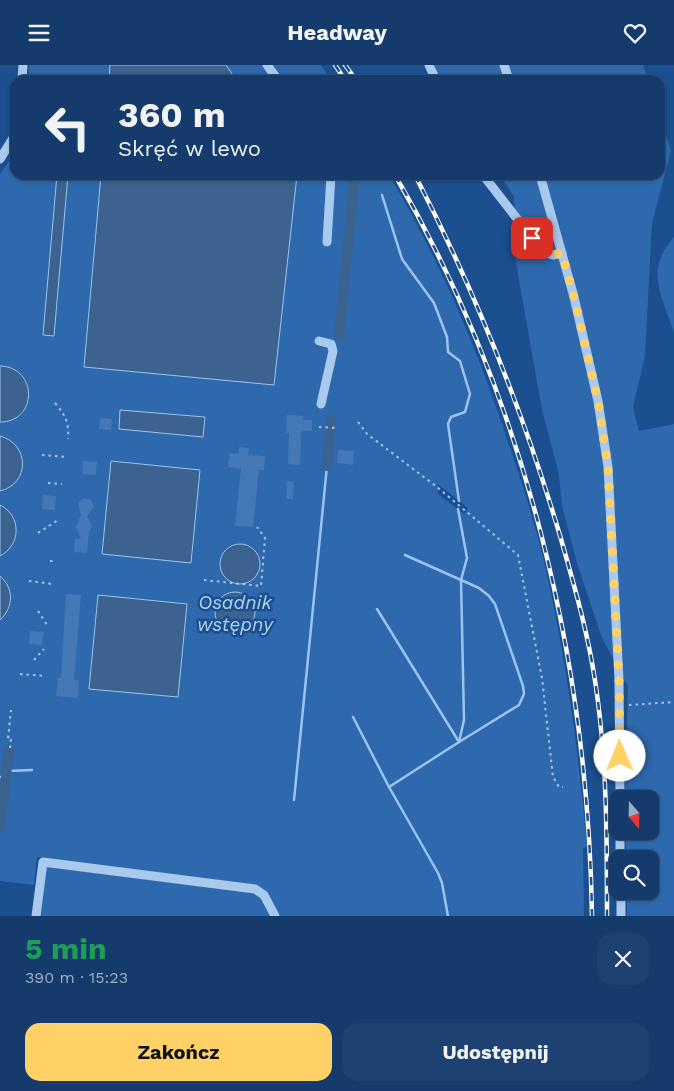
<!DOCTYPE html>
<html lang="pl">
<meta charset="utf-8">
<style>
body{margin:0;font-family:"Work Sans",sans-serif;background:#1d4271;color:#f1f3f6;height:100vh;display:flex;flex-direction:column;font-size:19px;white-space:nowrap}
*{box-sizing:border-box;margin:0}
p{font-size:16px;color:#9dadc1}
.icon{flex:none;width:28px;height:28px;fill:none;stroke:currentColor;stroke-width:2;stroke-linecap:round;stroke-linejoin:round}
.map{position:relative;height:851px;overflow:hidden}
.drawer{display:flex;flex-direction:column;background:#143b6b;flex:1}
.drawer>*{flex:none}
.top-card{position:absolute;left:10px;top:10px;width:655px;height:105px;border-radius:15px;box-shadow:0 1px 4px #0004,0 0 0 1px #33557e;background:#143b6b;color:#f1f3f6;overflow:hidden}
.needle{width:32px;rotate:160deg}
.buttons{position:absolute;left:609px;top:725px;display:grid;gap:10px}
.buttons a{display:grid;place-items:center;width:50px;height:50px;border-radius:10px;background:#143b6b;box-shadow:0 1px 4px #0004,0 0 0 1px #33557e;font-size:25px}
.pin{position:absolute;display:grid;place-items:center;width:42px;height:42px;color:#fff;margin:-21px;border-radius:10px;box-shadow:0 2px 8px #0006}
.me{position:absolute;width:55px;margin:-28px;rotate:359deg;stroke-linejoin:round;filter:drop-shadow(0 0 4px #0008)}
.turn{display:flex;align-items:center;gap:18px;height:105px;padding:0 25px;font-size:22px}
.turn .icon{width:65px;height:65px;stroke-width:2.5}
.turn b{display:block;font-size:35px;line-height:42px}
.round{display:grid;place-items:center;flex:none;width:52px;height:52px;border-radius:15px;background:#1d4271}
.head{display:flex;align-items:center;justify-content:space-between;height:85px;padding:0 25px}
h1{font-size:30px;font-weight:700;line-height:38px;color:#1e9e55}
.primary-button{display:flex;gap:10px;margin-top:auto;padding:10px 25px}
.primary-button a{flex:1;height:58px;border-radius:15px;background:#ffd166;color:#111;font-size:20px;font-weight:700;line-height:58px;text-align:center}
.primary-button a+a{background:#1d4271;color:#f1f3f6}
header{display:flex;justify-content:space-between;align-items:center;height:65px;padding:0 25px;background:#143b6b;font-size:22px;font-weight:700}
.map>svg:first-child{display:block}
.green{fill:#2e69ad;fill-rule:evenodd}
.water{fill:#3c6290;stroke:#9cc4f0}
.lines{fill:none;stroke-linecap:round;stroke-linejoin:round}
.stream{stroke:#9cc4f0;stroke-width:2.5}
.canal{stroke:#3c6290;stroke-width:10}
.building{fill:#4478b7}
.path{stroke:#a9c9ee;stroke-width:2;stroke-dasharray:2.5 4;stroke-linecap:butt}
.minor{stroke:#a9c9ee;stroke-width:9}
.rail-casing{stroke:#fff;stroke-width:4.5}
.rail{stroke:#1b4f8f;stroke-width:2.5;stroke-dasharray:8;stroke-linecap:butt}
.route{stroke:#ffd166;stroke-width:9;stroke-dasharray:0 16.2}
.labels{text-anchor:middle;stroke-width:5;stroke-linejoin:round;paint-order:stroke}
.water-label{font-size:19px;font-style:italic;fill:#b5d3f5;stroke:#1b4f8f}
</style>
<header><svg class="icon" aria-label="menu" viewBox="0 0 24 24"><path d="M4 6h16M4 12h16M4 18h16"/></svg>Headway<svg class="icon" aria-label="heart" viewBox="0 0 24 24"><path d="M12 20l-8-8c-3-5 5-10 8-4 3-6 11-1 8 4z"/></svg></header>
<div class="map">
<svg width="674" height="851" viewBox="0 0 674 851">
<rect width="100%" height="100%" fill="#1b4f8f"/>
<!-- green -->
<g class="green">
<path d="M 29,0 L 321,0 L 331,15 L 28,15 Z"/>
<path d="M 434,0 L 643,0 L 648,15 L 441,15 Z"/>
<path d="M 660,52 L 671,86 L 652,158 L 645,291 L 633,342 L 639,366 L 674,359 L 674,851 L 627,851 L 627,826 L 650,826 L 650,794 L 626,794 L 626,766 L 650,766 L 650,734 L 625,734 L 628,621 L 602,573 L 577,498 L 562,441 L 559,409 L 542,345 L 516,198 L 514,132 L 500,110 L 660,110 Z"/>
<path d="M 15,87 L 15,110 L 389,110 C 441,197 480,290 511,386 C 525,427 538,468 547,510 C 567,599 579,691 587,782 L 583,783 L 584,851 L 39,851 L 46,793 L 37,792 L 34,820 L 0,816 L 0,109 ZM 438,419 L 468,443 L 464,449 L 438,429 Z"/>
<path d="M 674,172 L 674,268 C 662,230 644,205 674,172 Z"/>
</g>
<!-- water -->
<g class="water">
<path d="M 110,0 L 226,0 L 236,15 L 109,15 Z"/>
<path d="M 57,110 L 68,110 L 54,271 L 43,270 Z"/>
<path d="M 101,110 L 297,110 L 274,320 L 84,302 Z"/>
<path d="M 0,301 C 38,302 38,357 0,357 Z"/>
<path d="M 120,345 L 205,352 L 203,372 L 119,364 Z"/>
<path d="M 0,371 C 30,379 30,419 0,426 Z"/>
<path d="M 111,396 L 200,405 L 191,498 L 102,489 Z"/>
<path d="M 0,440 C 22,451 21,480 0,491 Z"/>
<circle cx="240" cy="499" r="20"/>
<path d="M 0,511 C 14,523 14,542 0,555 Z"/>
<circle cx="235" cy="547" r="20"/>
<path d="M 98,530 L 187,539 L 178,632 L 89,624 Z"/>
</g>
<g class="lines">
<!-- stream -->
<g class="stream">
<path d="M 382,130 L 402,194 L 434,238 L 447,272 L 448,287 L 460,296 L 470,329 L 465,347 L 451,352 L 448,359 L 459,436"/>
<path d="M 377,544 L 459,677 L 519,640 L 524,629 L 523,621 L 495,539 L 489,531 L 479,523 L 405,490"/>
<path d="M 353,652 L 389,722"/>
<path d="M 7,706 L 32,705"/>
<path d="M 0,712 L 5,713"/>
<path d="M 294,735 L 327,401"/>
<path d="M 448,851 L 442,818 L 438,808 L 389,722 L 459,677 L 464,655 L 461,515 L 467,493 L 458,444"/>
</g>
<!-- canal -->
<g class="canal">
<path d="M 339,270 L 355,110"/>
<path d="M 327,401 L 331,354"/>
<path d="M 0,762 L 9,686"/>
</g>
</g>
<!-- building -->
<g class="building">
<path d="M 287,350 L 304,351 L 303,355 L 312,355 L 312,366 L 303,366 L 301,368 L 300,400 L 288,399 L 289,368 L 286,368 Z"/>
<path d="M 100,353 L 112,354 L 111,365 L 99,364 Z"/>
<path d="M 239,382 L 249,383 L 248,390 L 265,391 L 264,405 L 259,405 L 253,462 L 235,461 L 241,403 L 228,402 L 230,388 L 238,389 Z"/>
<path d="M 338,385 L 354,386 L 353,400 L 337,398 Z"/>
<path d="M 83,396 L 97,397 L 96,410 L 82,409 Z"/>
<path d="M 287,416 L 294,417 L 293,434 L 286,434 Z"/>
<path d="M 43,430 L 56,431 L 55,445 L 42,444 Z"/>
<path d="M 84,433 L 91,435 L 94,442 L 87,451 L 92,461 L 89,467 L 87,488 L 74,487 L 75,474 L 81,474 L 76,462 L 81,450 L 78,438 Z"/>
<path d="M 66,529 L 81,530 L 74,615 L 79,615 L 78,633 L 56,631 L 58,613 L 61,613 Z"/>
<path d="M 30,566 L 44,567 L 42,580 L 29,579 Z"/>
</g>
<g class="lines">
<!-- path -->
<g class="path">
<path d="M 55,338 C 66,351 69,357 68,374"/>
<path d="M 358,357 L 367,369 L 437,422 L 518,490 L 542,613 L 553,712 L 559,722 L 563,722"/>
<path d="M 319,362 L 337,363"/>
<path d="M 42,390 L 66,392"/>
<path d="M 48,418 L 62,419"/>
<path d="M 38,468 L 58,455"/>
<path d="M 50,496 L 55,496"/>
<path d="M 204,515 L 261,521 L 265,473 L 257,462"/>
<path d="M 29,516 L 53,519"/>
<path d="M 38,546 L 47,560"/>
<path d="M 34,595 L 44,584"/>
<path d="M 20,609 L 44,611"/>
<path d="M 629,640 L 674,637"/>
<path d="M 10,683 L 11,674 L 8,674 L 11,645"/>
</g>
<!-- minor -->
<g class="minor">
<path d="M 267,0 L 278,15"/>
<path d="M 429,0 L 436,15"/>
<path d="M 504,0 L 509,15"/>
<path d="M 22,15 L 23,0"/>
<path d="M 0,94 L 15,70"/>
<path d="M 483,110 L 543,187 L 553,190 L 562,188"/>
<path d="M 540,110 L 574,232 L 598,336 L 608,402 L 619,615 L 620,734"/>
<path d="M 327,177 L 331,110"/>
<path d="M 319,276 L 331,279 L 333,286 L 321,339"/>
<path d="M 620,766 L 620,794"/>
<path d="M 621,826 L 621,851"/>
<path d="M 36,851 L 43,797 L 255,824 L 264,830 L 275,851"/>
</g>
<defs>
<g id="rail">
<path d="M 335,0 L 345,15"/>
<path d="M 345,0 L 356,15"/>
<path d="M 395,110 C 525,333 588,594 592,851"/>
<path d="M 415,110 C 475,226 524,349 561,474 C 575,523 589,572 596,622 C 607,697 607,775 607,851"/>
</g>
</defs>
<!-- rail casing -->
<use href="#rail" class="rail-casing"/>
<!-- rail -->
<use href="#rail" class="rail"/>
</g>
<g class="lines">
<!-- route -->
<path class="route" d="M 532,173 C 541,184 546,192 562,188 L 574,232 L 598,336 L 608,402 L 619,615 L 620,691"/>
</g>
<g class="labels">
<!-- water labels -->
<g class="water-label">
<text x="235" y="544">Osadnik<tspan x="235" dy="22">wstępny</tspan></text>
</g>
</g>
</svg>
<div class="buttons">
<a><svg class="needle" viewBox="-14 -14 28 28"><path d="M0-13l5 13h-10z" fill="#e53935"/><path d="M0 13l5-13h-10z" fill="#9dadc1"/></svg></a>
<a><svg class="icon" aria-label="search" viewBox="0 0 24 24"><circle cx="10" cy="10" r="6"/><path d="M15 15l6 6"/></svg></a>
</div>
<div class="pin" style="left:532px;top:173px;background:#d93025"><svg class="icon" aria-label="arrive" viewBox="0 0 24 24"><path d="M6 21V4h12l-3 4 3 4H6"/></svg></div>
<svg class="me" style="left:620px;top:691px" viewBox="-20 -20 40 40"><circle r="19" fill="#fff"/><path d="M0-13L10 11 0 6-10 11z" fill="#ffd166"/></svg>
<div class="top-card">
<div class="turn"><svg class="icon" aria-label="left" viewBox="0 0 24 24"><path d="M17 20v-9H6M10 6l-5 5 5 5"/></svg><div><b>360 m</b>Skręć w lewo</div></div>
</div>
</div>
<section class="drawer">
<div class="head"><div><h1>5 min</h1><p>390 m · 15:23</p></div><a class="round"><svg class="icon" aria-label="close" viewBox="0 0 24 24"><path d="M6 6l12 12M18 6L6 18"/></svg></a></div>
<div class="primary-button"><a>Zakończ</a><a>Udostępnij</a></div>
</section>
